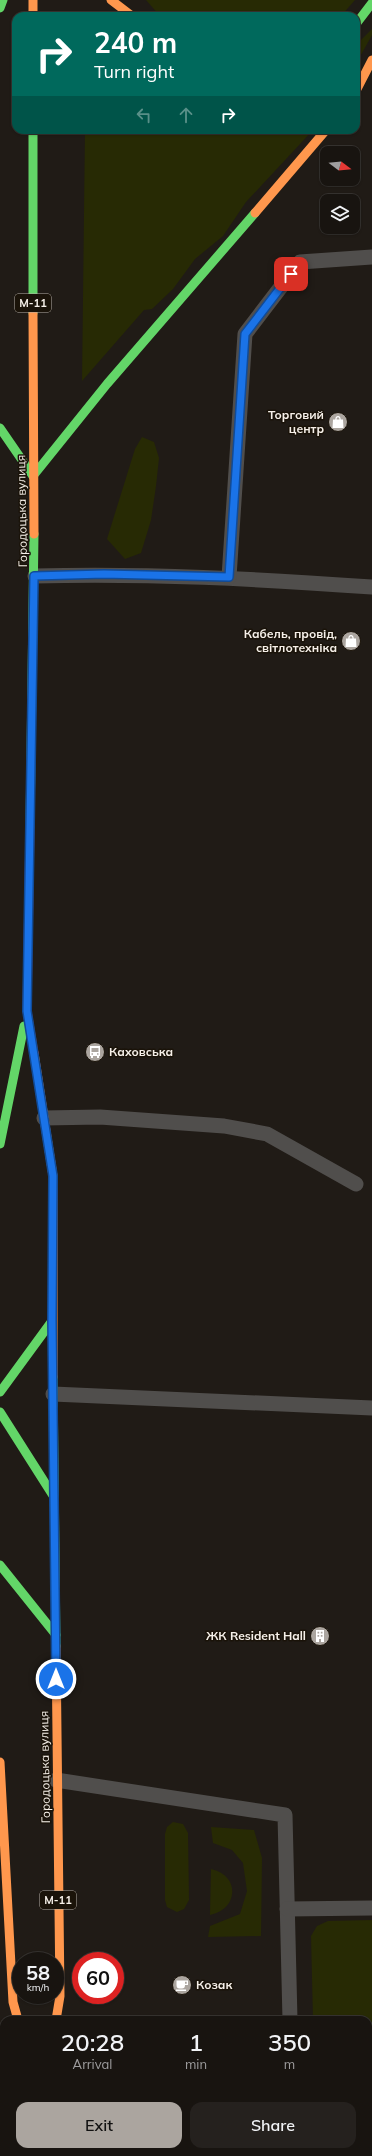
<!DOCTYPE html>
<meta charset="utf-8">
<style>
body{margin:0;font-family:Mulish,sans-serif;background:#25211e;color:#f1f3f6;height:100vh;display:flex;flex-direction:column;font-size:15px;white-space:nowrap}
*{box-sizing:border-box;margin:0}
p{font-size:13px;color:#9f9e9f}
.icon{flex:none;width:22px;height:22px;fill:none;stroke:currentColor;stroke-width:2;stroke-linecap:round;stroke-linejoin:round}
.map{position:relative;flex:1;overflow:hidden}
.panel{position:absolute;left:0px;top:2016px;width:372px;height:140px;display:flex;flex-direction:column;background:#181410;border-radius:12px 12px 0 0;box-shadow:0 1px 3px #0004,0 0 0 1px #363330}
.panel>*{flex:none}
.hud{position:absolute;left:12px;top:12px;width:348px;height:122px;border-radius:12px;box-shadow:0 1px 3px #0004,0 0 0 1px #363330;background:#00695c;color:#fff;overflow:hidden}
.needle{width:26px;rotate:106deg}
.controls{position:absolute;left:320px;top:146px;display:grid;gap:8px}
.controls a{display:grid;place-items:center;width:40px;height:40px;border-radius:8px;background:#181410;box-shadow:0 1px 3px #0004,0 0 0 1px #363330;font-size:20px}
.speed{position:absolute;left:12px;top:1952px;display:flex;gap:8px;font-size:20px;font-weight:700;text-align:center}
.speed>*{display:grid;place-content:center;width:52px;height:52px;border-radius:50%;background:#181410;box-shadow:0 1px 3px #0004,0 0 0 1px #363330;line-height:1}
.speed small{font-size:10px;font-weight:400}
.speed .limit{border:6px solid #d22;background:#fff;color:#111}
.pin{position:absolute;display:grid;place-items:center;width:34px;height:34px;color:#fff;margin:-17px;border-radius:8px;box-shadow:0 2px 6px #0006}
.me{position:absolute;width:44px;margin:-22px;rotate:0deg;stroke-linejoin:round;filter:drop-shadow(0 0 3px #0008)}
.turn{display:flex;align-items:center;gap:14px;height:84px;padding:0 16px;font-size:18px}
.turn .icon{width:52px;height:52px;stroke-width:2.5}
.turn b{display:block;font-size:28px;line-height:34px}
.lanes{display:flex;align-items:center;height:38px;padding:0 16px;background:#0003;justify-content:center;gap:20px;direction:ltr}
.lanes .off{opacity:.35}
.eta{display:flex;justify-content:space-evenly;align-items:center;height:68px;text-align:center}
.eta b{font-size:24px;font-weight:600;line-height:28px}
.primary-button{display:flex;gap:8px;margin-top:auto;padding:8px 16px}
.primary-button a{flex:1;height:46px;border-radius:12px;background:#aba59f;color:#111;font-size:16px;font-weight:600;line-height:46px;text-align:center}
.primary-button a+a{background:#25211e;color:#f1f3f6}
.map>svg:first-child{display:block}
.green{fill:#272a04}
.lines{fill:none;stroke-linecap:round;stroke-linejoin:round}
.lane{stroke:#504e4c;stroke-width:15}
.fast{stroke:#63d668;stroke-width:9}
.slow{stroke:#ff974d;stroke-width:9}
.jam{stroke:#b3261e;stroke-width:9}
.route-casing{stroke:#114b97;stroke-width:10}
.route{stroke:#1a73e8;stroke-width:7}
.labels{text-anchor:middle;stroke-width:3;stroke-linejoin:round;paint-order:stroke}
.shield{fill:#1a1309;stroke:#b4aea6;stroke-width:1}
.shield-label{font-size:11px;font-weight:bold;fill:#f6f0e9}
.poi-label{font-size:12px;font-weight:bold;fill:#f6f0e9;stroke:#1a1309;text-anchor:end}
.street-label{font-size:12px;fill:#f6f0e9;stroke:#1a1309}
</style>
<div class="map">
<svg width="372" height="2156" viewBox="0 0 372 2156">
<rect width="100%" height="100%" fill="#201b16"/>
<!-- green -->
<g class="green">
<path d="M 146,0 L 355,0 L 341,16 L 160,16 Z"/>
<path d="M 372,29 L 372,35 L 356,64 L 356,45 Z"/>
<path d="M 85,130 L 313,130 L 246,202 L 223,236 L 195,259 L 173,289 L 152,309 L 144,310 L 82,381 Z"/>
<path d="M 142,437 L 154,442 L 159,458 L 156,486 L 151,520 L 141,553 L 125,559 L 107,539 L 135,449 Z"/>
<path d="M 173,1822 L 183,1824 L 188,1833 L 189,1900 L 184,1909 L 177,1912 L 167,1907 L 165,1900 L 165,1834 L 167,1827 Z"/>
<path d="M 211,1827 L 254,1830 L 262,1858 L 261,1936 L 208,1937 L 210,1926 L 240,1914 L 247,1891 L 243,1863 L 232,1850 L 213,1843 Z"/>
<path d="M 211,1869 C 240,1875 239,1909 210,1915 Z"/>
<path d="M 372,1920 L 372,2027 L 368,2027 L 368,2020 L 313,2020 L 311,1936 L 317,1926 L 328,1921 Z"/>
</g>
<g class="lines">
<!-- lane -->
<g class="lane">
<path d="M 35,576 C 147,573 259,579 372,587"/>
<path d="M 229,577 L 245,334 L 300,262 L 372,257"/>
<path d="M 44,1118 L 100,1117 L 224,1126 L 267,1134 L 356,1184"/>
<path d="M 53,1394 L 372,1408"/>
<path d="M 56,1780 L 285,1815 L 290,2020"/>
<path d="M 287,1909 L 372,1908"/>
<path d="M 288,2156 L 288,2152"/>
</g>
<!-- fast -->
<g class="fast">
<path d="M 0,8 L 3,0"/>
<path d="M 356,24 L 372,3"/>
<path d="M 33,130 L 33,313"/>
<path d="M 0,428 L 33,476"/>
<path d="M 33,476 L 107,384 L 255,213"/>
<path d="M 30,827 L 34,534"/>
<path d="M 0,1144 L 24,1026"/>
<path d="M 53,1377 L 56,1646"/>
<path d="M 0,1392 L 52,1321"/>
<path d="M 0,1412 L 54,1497"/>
<path d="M 0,1565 L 56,1635"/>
</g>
<!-- slow -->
<g class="slow">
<path d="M 33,0 L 33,16"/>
<path d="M 111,0 L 132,16"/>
<path d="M 356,91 L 372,60"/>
<path d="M 255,213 L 326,130"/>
<path d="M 33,313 L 34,534"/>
<path d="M 34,1053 L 53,1176 L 53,1377"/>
<path d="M 56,1646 L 60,1996 L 56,2020"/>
<path d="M 0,1762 L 13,2002 L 18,2020"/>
<path d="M 40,2152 L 40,2156"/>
</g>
<!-- jam -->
<path class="jam" d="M 30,827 L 27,1011 L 34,1053"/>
</g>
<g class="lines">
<defs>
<path id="route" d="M 56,1679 L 52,1320 L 53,1176 L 27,1011 L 34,576 L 104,574 L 229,577 L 245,334 L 291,274"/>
</defs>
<!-- route casing -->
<use href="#route" class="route-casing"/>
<!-- route -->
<use href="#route" class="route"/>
</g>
<!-- icons -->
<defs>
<symbol id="shop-disc" viewBox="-11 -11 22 22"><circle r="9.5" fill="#aba59f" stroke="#1a1309"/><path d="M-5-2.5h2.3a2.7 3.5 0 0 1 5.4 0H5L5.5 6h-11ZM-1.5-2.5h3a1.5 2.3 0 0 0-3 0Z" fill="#fff"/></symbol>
<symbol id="bus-disc" viewBox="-11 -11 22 22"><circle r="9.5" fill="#aba59f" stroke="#1a1309"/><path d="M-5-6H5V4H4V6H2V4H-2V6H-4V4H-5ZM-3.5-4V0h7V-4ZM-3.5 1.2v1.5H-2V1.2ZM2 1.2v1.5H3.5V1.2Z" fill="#fff"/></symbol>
<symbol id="building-disc" viewBox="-11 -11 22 22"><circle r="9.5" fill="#aba59f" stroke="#1a1309"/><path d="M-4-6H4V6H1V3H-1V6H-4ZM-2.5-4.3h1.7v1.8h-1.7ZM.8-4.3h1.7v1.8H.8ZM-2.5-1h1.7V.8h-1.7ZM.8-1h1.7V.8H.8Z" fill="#fff"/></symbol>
<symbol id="cafe-disc" viewBox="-11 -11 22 22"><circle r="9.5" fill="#aba59f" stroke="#1a1309"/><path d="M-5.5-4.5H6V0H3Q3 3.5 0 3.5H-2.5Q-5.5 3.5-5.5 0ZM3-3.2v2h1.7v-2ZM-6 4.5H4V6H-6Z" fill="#fff"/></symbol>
</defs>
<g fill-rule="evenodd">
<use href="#shop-disc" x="327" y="411" width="22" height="22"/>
<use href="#shop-disc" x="340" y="630" width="22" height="22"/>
<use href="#bus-disc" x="84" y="1041" width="22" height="22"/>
<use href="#building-disc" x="309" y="1625" width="22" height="22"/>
<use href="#cafe-disc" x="171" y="1974" width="22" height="22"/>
</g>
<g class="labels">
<!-- shield labels -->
<g class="shield">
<rect x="15" y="294" width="36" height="18" rx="3"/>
<rect x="40" y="1891" width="36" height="18" rx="3"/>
</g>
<g class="shield-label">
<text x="33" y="307">М-11</text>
<text x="58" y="1904">М-11</text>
</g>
<!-- poi labels -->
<g class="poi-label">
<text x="324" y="419">Торговий<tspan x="324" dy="14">центр</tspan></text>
<text x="337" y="638">Кабель, провід,<tspan x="337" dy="14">світлотехніка</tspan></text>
<text x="109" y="1056" text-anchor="start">Каховська</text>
<text x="306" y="1640">ЖК Resident Hall</text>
<text x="196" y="1989" text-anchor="start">Козак</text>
</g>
<!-- street labels -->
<g class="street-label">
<text transform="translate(22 511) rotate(-91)" y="4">Городоцька вулиця</text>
<text transform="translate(45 1767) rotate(-91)" y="4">Городоцька вулиця</text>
</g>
</g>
</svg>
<div class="controls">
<a><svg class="needle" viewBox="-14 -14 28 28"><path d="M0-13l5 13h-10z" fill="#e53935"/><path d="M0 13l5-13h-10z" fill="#9f9e9f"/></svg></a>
<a><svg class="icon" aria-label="layers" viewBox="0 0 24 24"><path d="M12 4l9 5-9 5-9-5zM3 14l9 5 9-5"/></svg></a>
</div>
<div class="speed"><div>58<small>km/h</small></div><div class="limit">60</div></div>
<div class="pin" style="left:291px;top:274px;background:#d93025"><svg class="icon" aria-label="arrive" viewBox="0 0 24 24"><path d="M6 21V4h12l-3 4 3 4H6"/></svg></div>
<svg class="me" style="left:56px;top:1679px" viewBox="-20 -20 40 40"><circle r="17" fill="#1a73e8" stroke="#fff" stroke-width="3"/><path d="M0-11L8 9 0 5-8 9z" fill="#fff"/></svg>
<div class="hud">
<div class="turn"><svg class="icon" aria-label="right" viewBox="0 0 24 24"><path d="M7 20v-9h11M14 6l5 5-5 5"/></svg><div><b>240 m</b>Turn right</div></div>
<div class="lanes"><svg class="icon off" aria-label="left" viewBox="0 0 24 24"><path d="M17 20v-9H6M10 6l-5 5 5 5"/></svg><svg class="icon off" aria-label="ahead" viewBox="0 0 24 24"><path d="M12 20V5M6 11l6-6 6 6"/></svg><svg class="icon" aria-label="right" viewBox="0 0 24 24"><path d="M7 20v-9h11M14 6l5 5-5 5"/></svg></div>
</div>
<section class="panel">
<div class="eta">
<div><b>20:28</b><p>Arrival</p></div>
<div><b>1</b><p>min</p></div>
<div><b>350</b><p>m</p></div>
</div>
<div class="primary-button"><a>Exit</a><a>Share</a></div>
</section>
</div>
